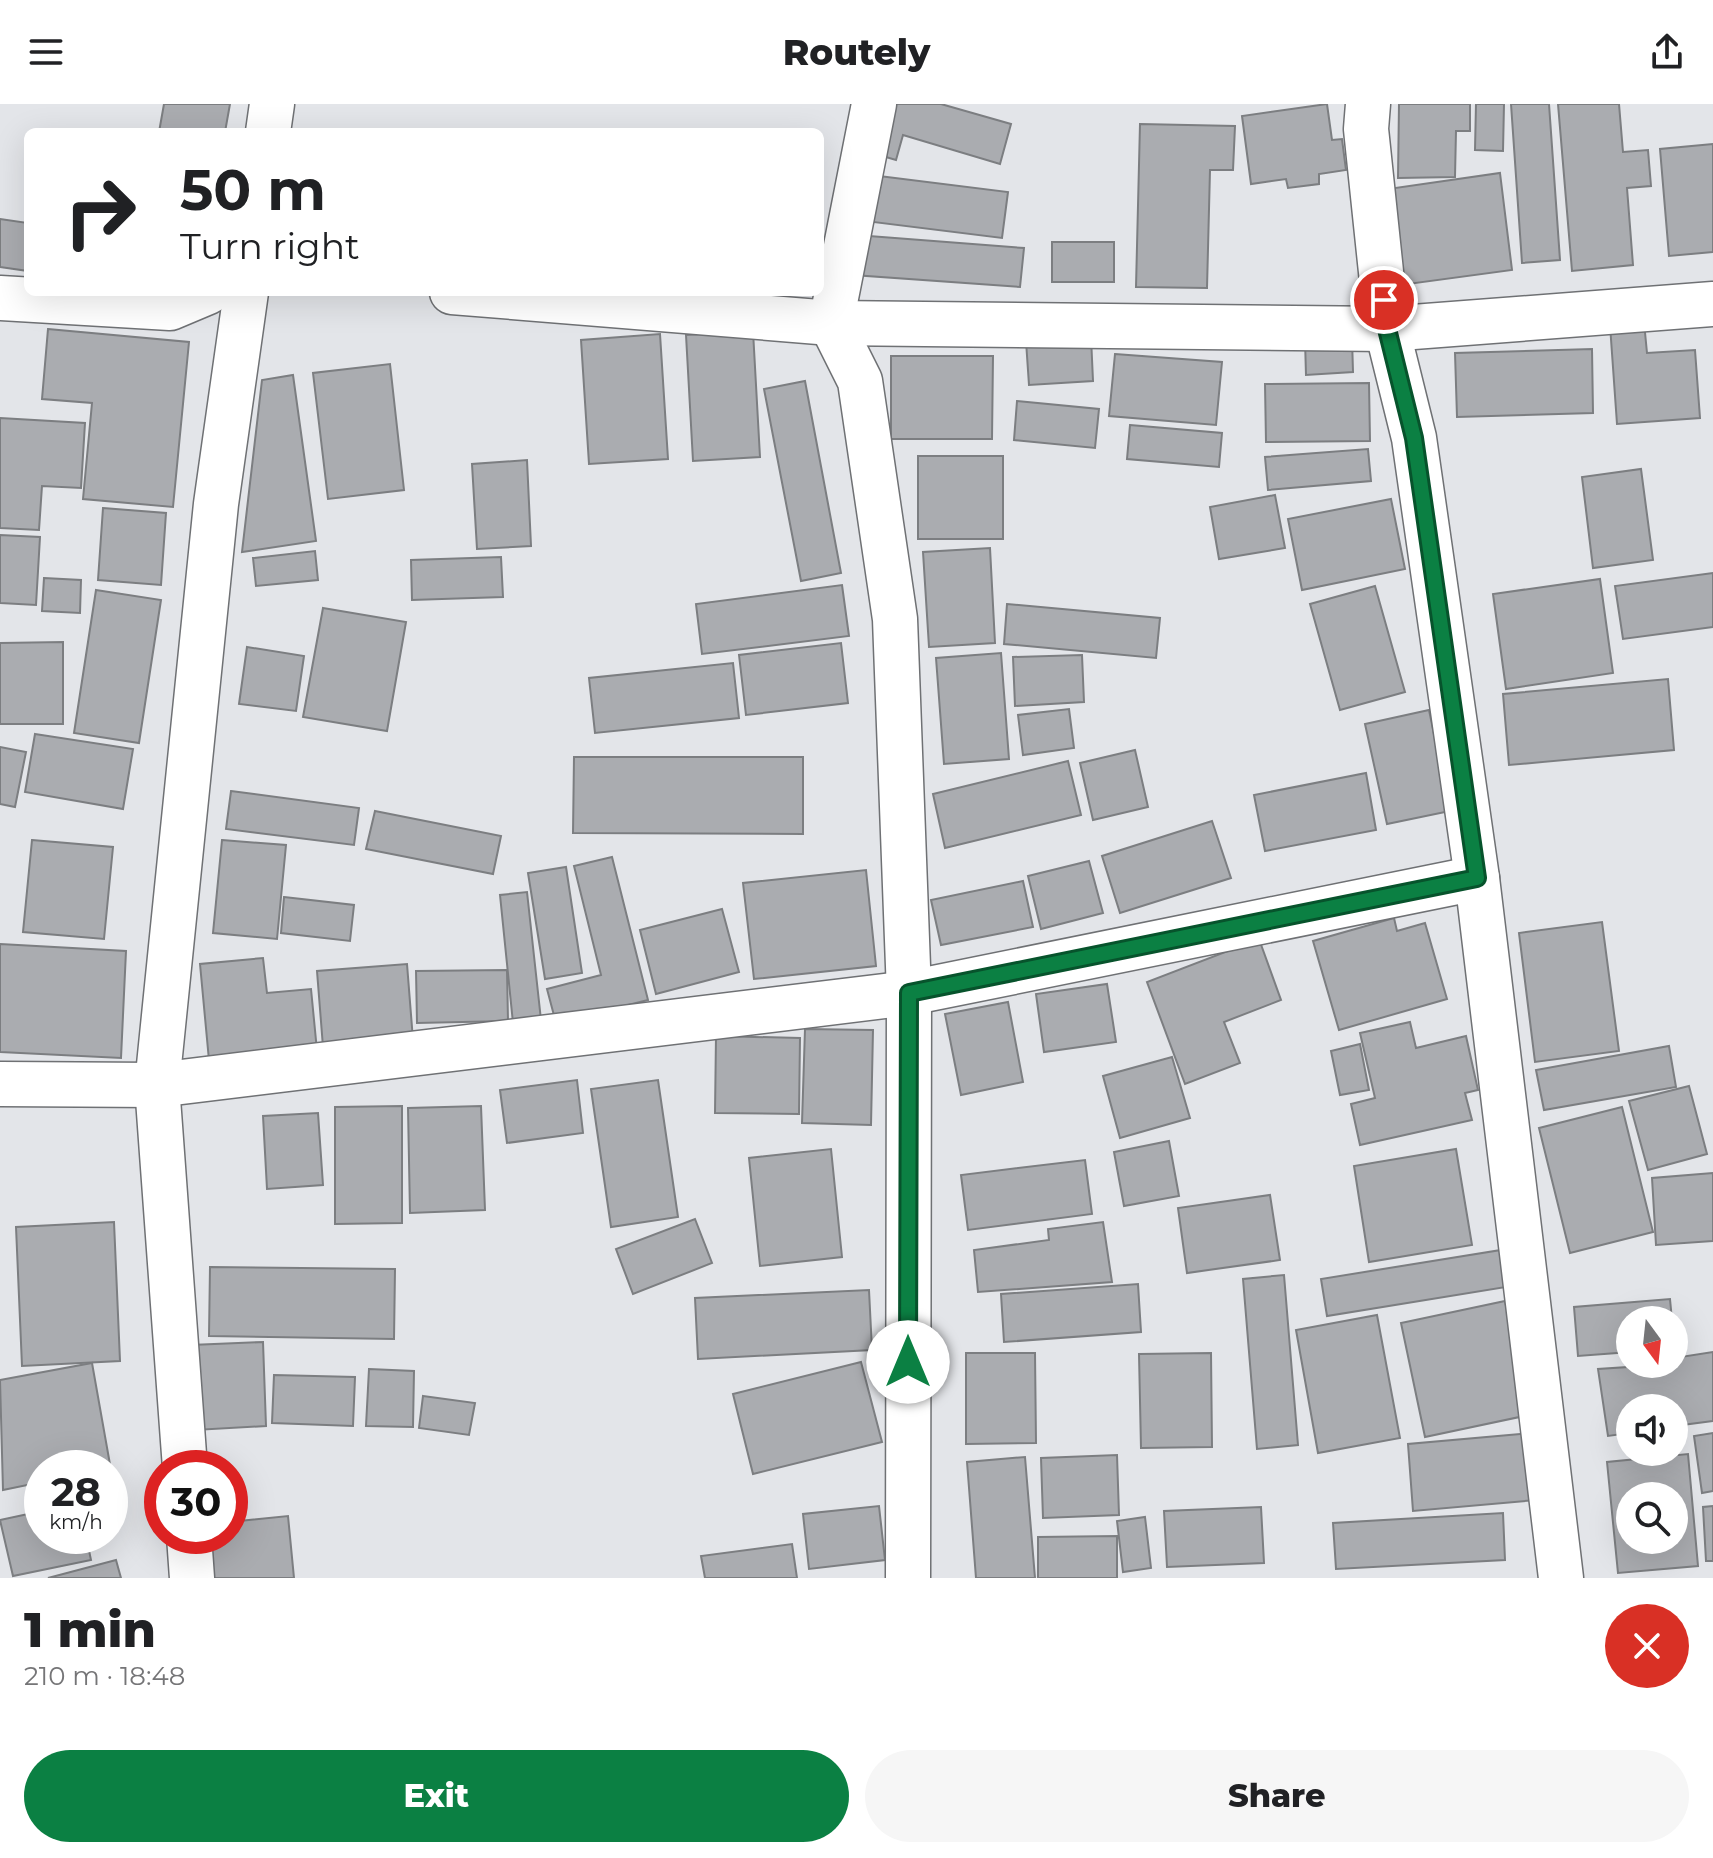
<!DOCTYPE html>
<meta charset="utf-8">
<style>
body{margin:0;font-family:Montserrat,sans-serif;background:#f6f6f6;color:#202124;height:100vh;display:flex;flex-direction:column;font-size:30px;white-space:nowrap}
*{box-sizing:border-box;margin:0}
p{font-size:26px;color:#757577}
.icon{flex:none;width:44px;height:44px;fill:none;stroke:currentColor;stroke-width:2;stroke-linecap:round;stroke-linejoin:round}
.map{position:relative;height:1474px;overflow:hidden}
.drawer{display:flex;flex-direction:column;background:#fff;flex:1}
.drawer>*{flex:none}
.top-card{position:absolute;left:24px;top:24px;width:800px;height:168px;border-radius:12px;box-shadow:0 8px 32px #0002;background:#fff;color:#202124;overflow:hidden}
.needle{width:52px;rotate:165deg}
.buttons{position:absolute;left:1616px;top:1202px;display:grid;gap:16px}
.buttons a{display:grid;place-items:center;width:72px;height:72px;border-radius:50%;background:#fff;box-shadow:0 8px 32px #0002;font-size:40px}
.speed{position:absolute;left:24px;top:1346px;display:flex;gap:16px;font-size:40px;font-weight:700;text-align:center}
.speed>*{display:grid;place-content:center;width:104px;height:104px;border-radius:50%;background:#fff;box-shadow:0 8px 32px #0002;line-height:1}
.speed small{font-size:20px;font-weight:400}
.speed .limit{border:12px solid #d22;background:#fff;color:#111}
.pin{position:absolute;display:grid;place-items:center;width:68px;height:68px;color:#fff;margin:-34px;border:4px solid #fff;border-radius:50%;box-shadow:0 2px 8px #0007}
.me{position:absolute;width:88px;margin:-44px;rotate:0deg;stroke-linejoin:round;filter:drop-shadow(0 0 6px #0008)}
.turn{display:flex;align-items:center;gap:28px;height:168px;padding:0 24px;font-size:36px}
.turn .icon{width:104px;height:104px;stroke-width:2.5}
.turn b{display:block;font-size:56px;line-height:68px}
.round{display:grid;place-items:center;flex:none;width:84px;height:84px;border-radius:42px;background:#f6f6f6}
.head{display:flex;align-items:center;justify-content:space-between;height:136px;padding:0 24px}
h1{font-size:48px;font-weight:800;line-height:60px}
.button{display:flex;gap:16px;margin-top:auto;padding:16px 24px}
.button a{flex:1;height:92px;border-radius:48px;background:#0b8043;color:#fff;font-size:32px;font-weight:800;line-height:92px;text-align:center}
.button a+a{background:#f6f6f6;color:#202124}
header{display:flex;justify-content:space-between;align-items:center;height:104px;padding:0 24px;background:#fff;font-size:36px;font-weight:800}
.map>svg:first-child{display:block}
.building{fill:#aaacb0;stroke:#7c7e81;stroke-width:2;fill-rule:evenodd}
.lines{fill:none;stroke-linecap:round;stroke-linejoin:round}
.street-casing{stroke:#6f7174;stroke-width:47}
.street{stroke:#fff;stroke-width:44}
.route-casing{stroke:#07532c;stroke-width:20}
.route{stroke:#0b8043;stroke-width:14}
</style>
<header><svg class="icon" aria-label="menu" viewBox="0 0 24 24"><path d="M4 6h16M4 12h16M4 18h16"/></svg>Routely<svg class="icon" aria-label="share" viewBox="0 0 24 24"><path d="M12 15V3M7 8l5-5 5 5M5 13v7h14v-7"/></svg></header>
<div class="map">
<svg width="1713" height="1474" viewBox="0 0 1713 1474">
<rect width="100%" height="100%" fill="#e3e5e9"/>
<!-- building -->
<g class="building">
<path d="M 164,0 L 230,0 L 225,28 L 159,28 Z"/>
<path d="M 883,0 L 941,0 L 1011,20 L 1000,60 L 903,31 L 896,56 L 869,48 Z"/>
<path d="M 1327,0 L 1332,36 L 1342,35 L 1346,66 L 1319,70 L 1319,80 L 1288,84 L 1286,75 L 1251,80 L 1242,12 Z"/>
<path d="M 1399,0 L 1470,0 L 1470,27 L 1456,27 L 1455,73 L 1398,74 Z"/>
<path d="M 1476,0 L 1504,0 L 1503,47 L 1475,46 Z"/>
<path d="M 1511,0 L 1549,0 L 1560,156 L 1522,159 Z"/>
<path d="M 1558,0 L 1619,0 L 1623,48 L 1648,46 L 1651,82 L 1627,84 L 1633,161 L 1572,167 Z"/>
<path d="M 1140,20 L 1235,22 L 1233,66 L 1210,66 L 1207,184 L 1136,183 Z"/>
<path d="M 1713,40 L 1713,148 L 1669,152 L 1660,45 Z"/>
<path d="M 1500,69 L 1512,166 L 1401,181 L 1388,85 Z"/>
<path d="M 871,71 L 1008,88 L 1002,134 L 865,117 Z"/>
<path d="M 0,115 L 28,119 L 28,167 L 0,163 Z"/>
<path d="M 856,131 L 1024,144 L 1020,183 L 853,171 Z"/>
<rect x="1052" y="138" width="62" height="40"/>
<path d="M 1644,218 L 1647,249 L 1695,246 L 1700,314 L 1617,320 L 1610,221 Z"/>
<path d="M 48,225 L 189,238 L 173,403 L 83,395 L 92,299 L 42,295 Z"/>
<path d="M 753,227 L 760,353 L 693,357 L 686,231 Z"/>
<path d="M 660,230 L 668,355 L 589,360 L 581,236 Z"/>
<path d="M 1091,233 L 1093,277 L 1029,281 L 1026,237 Z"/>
<path d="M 1352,234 L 1353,268 L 1306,271 L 1305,236 Z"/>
<path d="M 1592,245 L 1593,309 L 1457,313 L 1455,249 Z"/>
<path d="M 1115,250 L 1222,258 L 1216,321 L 1109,312 Z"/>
<path d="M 891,252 L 993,252 L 992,335 L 891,335 Z"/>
<path d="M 390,260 L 404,386 L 328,395 L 313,269 Z"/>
<path d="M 293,271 L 316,437 L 242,448 L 262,276 Z"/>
<path d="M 805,277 L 841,469 L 801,477 L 764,285 Z"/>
<path d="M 1369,279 L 1370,337 L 1266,338 L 1265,280 Z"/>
<path d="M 1017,297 L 1099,305 L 1095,344 L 1014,336 Z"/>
<path d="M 0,314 L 85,319 L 81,384 L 42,382 L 39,426 L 0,424 Z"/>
<path d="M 1130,321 L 1222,329 L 1219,363 L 1127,355 Z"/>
<path d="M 1368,345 L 1371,377 L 1268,386 L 1265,353 Z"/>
<rect x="918" y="352" width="85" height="83"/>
<path d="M 527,356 L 531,442 L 477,445 L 472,360 Z"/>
<path d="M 1641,365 L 1653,456 L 1593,464 L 1582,373 Z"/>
<path d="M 1275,391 L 1285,444 L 1219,455 L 1210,403 Z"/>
<path d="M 1391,395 L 1405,465 L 1302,486 L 1288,415 Z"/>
<path d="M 103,404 L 166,409 L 161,481 L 98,476 Z"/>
<path d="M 0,431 L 40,433 L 36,501 L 0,499 Z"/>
<path d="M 990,444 L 995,539 L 929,543 L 923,448 Z"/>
<path d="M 315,447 L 318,476 L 256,482 L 253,454 Z"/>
<path d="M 501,453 L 503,493 L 412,496 L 411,456 Z"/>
<path d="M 1713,469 L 1713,523 L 1623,535 L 1615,482 Z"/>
<path d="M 44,474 L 81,476 L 80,509 L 42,507 Z"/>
<path d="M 1600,475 L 1613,569 L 1506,585 L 1493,490 Z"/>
<path d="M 842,481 L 849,532 L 702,550 L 696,500 Z"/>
<path d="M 1375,482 L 1405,588 L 1340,606 L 1310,500 Z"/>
<path d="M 96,486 L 161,496 L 139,639 L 74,629 Z"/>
<path d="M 1007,500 L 1160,514 L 1156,554 L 1004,540 Z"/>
<path d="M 323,504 L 406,518 L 387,627 L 303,613 Z"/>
<path d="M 63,538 L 63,620 L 0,620 L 0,539 Z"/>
<path d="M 841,539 L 848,599 L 746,611 L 739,551 Z"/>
<path d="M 247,543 L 304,552 L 296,607 L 239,600 Z"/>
<path d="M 1001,549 L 1009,655 L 944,660 L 936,554 Z"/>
<path d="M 1082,551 L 1084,598 L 1015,602 L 1013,553 Z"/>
<path d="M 733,559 L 739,614 L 595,629 L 589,574 Z"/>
<path d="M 1668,575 L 1674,646 L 1509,661 L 1503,590 Z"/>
<path d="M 1069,605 L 1074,644 L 1023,651 L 1018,611 Z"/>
<path d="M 1429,606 L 1450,707 L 1387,720 L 1365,620 Z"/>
<path d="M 35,630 L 133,645 L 123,705 L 25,688 Z"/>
<path d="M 0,643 L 26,648 L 15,703 L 0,700 Z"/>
<path d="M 1135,646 L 1148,703 L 1093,716 L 1080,659 Z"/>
<path d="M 574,653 L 803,653 L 803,730 L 573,729 Z"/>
<path d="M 1068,657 L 1081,711 L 945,744 L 933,690 Z"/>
<path d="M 1366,669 L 1376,726 L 1265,747 L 1254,691 Z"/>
<path d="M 231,687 L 359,704 L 354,741 L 226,725 Z"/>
<path d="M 375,707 L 501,732 L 493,770 L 366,745 Z"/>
<path d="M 1212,717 L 1231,774 L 1120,809 L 1102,752 Z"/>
<path d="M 32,736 L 113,743 L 104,835 L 23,828 Z"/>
<path d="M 222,736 L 286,741 L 277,835 L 213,829 Z"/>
<path d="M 612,753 L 648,896 L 556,919 L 547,885 L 601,871 L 574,762 Z"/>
<path d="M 1089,757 L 1103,809 L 1041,825 L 1028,772 Z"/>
<path d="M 566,763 L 582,869 L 545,875 L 528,769 Z"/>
<path d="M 866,766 L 876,862 L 754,875 L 743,779 Z"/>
<path d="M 1023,777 L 1033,823 L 941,841 L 931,796 Z"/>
<path d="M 527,788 L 541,916 L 513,919 L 500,791 Z"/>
<path d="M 284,793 L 354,801 L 350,837 L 281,829 Z"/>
<path d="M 722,805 L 739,868 L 656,890 L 640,826 Z"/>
<path d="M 1394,814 L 1397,827 L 1425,819 L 1447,895 L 1339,926 L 1313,837 Z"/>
<path d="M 1602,818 L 1619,947 L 1535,958 L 1519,829 Z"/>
<path d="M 1259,835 L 1281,896 L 1224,918 L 1240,959 L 1185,980 L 1147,878 Z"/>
<path d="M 0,840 L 126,847 L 121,954 L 0,948 Z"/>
<path d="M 263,854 L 267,889 L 311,885 L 318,957 L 210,967 L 200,860 Z"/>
<path d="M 407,860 L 413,936 L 323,943 L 317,867 Z"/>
<path d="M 507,866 L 508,917 L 417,919 L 416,867 Z"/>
<path d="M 1107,880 L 1116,938 L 1044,948 L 1036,890 Z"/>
<path d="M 1008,898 L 1023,978 L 961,991 L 945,910 Z"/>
<path d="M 1410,918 L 1416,944 L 1466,932 L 1478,986 L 1465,989 L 1472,1016 L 1360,1041 L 1351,1000 L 1375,994 L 1360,929 Z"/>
<path d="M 805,925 L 873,926 L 871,1021 L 802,1019 Z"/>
<path d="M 716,932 L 800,934 L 799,1010 L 715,1009 Z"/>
<path d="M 1360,940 L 1369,986 L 1340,991 L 1331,947 Z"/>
<path d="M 1669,942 L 1676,983 L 1544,1006 L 1536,966 Z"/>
<path d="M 1172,953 L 1190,1014 L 1120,1034 L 1103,972 Z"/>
<path d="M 577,976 L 583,1029 L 507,1039 L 500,986 Z"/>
<path d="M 658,976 L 678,1113 L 611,1123 L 591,985 Z"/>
<path d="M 1689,982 L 1707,1050 L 1648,1066 L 1629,997 Z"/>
<path d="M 402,1002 L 402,1119 L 335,1120 L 335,1003 Z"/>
<path d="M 481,1002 L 485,1106 L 410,1109 L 408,1004 Z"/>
<path d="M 1622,1003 L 1653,1128 L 1570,1149 L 1539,1024 Z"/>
<path d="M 318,1009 L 323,1081 L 267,1085 L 263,1012 Z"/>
<path d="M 1169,1037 L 1179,1092 L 1124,1102 L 1114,1048 Z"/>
<path d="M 831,1045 L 842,1153 L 760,1162 L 749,1054 Z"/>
<path d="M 1456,1045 L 1472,1141 L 1369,1158 L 1354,1062 Z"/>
<path d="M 1085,1056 L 1092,1110 L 968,1126 L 961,1071 Z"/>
<path d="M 1713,1069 L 1713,1137 L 1656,1141 L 1652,1074 Z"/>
<path d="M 1270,1091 L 1280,1156 L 1187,1169 L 1178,1104 Z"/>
<path d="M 695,1115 L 712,1159 L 633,1190 L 616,1145 Z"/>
<path d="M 114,1118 L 120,1257 L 22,1262 L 16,1123 Z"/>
<path d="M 1103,1118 L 1112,1178 L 978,1188 L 974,1146 L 1049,1136 L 1048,1125 Z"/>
<path d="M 1501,1146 L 1506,1183 L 1327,1212 L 1321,1175 Z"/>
<path d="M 210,1163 L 395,1165 L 394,1235 L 209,1232 Z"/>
<path d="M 1284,1171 L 1298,1341 L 1257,1345 L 1243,1175 Z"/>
<path d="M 1138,1180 L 1141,1228 L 1004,1238 L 1001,1190 Z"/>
<path d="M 869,1186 L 872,1246 L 698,1255 L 695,1194 Z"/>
<path d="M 1670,1195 L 1672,1216 L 1630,1216 L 1630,1248 L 1578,1252 L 1574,1203 Z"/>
<path d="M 1505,1197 L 1529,1311 L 1425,1333 L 1401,1219 Z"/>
<path d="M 1377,1211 L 1400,1334 L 1318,1349 L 1296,1226 Z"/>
<path d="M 263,1238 L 266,1322 L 195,1326 L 191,1241 Z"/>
<path d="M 1713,1248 L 1713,1317 L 1674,1322 L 1674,1304 L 1630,1304 L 1630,1329 L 1608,1332 L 1598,1265 L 1674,1260 L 1674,1254 Z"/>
<path d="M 966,1249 L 1035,1249 L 1036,1339 L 966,1340 Z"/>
<path d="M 1211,1249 L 1212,1343 L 1141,1344 L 1139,1250 Z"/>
<path d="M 861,1258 L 882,1338 L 753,1370 L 733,1290 Z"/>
<path d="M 92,1259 L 111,1366 L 42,1364 L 42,1378 L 3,1386 L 0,1276 Z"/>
<path d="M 369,1265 L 414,1267 L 413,1323 L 366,1322 Z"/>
<path d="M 274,1271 L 355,1273 L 353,1322 L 272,1319 Z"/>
<path d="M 423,1292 L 475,1299 L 469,1331 L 419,1324 Z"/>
<path d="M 1531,1329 L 1536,1396 L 1413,1407 L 1408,1340 Z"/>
<path d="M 1713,1329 L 1713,1387 L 1702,1389 L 1694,1332 Z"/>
<path d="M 1688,1350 L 1698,1462 L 1618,1469 L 1607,1358 ZM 1630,1392 L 1674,1392 L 1674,1436 L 1630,1436 Z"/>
<path d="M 1117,1351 L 1119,1411 L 1043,1414 L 1041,1354 Z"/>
<path d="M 1025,1353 L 1035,1474 L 976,1474 L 967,1358 Z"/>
<path d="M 879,1402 L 885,1456 L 809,1465 L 803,1410 Z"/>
<path d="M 1713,1402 L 1713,1457 L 1706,1457 L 1703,1403 Z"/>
<path d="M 1261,1403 L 1264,1459 L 1167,1463 L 1164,1407 Z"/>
<path d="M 42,1407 L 42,1432 L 86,1432 L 91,1456 L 13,1472 L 0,1416 Z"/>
<path d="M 1503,1409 L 1505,1456 L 1336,1465 L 1333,1419 Z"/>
<path d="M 288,1412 L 294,1474 L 208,1474 L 204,1432 L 230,1432 L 230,1418 Z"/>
<path d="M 1145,1413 L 1151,1464 L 1123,1468 L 1117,1417 Z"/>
<path d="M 1117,1432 L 1117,1474 L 1038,1474 L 1038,1433 Z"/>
<path d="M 792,1440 L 797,1474 L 705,1474 L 701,1452 Z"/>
<path d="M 116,1456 L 121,1474 L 48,1474 Z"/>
</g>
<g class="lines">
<defs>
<g id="street">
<path d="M 874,0 L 831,219 L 860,277 L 895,515 L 909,889 L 908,1474"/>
<path d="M 1368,0 L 1366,25 L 1387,225 L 1414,334 L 1477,774 L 1561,1474"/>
<path d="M 268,28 L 272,0"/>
<path d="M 452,188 L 831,219 L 1387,225 L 1713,200"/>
<path d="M 0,194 L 170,204 L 208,188"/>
<path d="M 0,980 L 157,981 L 909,889 L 1477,774"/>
<path d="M 185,1364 L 157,981 L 216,400 L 246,188"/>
<path d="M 189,1432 L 192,1474"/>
</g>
</defs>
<!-- street casing -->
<use href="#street" class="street-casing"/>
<!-- street -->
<use href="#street" class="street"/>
</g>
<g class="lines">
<defs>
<path id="route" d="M 908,1258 L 909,889 L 1477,774 L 1414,334 L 1387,225 L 1384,196"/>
</defs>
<!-- route casing -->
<use href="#route" class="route-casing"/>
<!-- route -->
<use href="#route" class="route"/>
</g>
</svg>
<div class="buttons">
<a><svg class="needle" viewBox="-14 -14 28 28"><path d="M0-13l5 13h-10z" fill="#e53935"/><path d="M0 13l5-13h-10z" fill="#757577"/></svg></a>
<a><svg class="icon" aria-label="sound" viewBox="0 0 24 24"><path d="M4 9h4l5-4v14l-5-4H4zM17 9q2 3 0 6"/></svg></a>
<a><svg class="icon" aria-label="search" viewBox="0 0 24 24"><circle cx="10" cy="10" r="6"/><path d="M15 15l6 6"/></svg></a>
</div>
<div class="speed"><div>28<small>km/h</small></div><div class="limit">30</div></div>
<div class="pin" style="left:1384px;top:196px;background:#d93025"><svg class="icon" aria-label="arrive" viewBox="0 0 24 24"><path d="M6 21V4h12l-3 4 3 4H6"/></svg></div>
<svg class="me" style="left:908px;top:1258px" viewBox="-20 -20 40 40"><circle r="19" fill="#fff"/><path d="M0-13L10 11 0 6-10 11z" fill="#0b8043"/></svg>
<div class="top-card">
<div class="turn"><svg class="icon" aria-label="right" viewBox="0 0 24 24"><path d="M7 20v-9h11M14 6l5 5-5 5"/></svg><div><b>50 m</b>Turn right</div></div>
</div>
</div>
<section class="drawer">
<div class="head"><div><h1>1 min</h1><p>210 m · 18:48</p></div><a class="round" style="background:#d93025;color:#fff"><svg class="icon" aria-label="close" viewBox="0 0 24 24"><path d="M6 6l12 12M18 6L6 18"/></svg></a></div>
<div class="button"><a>Exit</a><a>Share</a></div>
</section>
